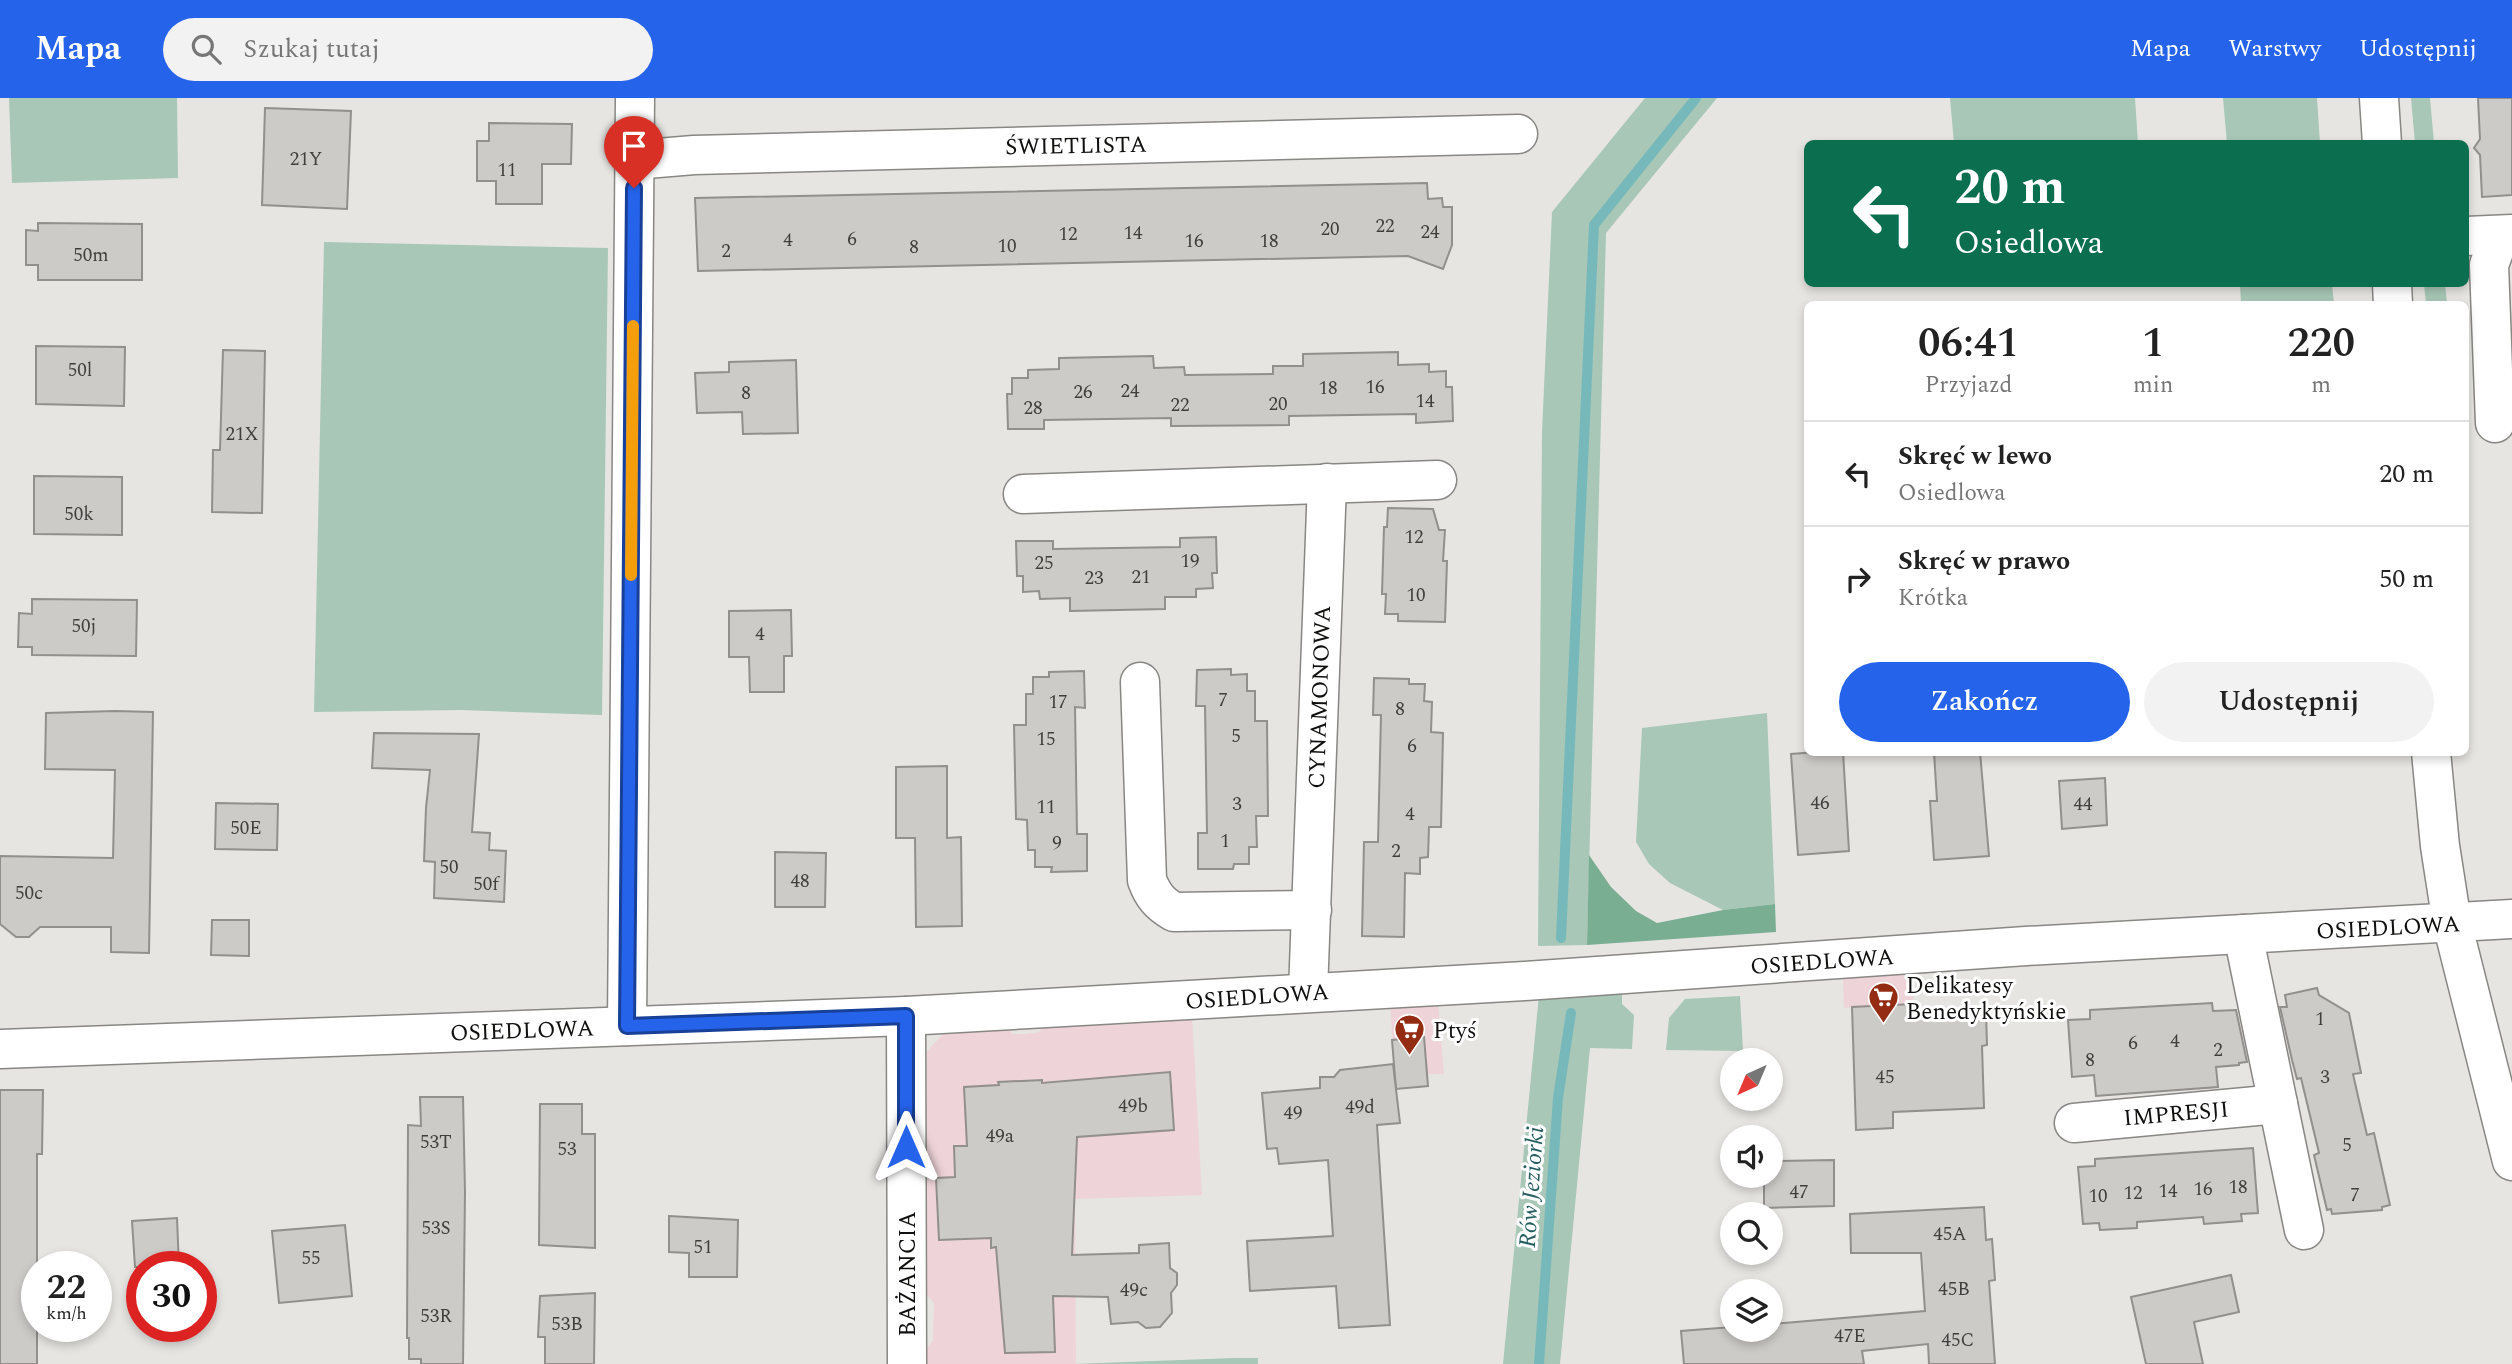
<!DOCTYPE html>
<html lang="pl">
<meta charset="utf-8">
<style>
body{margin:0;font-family:Spectral,serif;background:#f2f2f2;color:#222;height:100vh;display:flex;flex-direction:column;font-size:26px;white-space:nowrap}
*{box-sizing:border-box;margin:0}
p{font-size:23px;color:#767676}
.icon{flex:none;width:38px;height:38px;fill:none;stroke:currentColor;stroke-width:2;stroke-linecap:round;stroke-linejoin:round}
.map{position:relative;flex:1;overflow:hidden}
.drawer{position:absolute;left:1804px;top:203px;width:665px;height:455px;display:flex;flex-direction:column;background:#fff;border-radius:10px;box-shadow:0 4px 10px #0003}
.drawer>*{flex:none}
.banner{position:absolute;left:1804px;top:42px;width:665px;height:147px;border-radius:10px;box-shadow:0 4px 10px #0003;background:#0b6e4f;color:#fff;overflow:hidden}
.needle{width:46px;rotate:224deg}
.tools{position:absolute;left:1720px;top:950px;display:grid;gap:14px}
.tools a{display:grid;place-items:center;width:63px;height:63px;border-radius:50%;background:#fff;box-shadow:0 4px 10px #0003;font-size:35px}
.speed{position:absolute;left:21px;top:1153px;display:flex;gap:14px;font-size:35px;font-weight:700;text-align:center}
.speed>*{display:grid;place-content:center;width:91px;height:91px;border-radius:50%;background:#fff;box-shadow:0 4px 10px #0003;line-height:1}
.speed small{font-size:18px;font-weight:400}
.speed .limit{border:10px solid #d22;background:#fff;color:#111}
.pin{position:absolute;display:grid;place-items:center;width:60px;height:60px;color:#fff;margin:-72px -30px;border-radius:50% 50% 50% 0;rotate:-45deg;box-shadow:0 0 7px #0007}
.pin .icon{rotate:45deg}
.me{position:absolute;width:77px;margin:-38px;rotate:0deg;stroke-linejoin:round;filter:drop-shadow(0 0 5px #0008)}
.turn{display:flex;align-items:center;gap:24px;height:147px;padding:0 35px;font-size:32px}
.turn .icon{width:91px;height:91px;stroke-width:2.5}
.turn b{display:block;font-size:49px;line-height:60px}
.eta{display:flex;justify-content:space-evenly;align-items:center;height:119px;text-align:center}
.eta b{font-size:42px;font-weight:600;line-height:49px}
.button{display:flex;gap:14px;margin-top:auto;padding:14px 35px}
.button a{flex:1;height:80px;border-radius:42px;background:#2563eb;color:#fff;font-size:28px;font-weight:600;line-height:80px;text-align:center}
.button a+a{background:#f2f2f2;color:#222}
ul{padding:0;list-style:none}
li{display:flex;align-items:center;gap:21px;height:105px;padding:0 35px;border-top:2px solid #e0e0e0}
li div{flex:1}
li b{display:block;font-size:26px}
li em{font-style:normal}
header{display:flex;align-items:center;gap:42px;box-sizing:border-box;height:98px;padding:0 35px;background:#2563eb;color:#fff}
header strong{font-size:33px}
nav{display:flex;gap:38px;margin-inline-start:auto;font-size:24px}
.search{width:490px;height:63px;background:#f2f2f2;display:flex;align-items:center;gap:18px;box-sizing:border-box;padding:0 24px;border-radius:38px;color:#767676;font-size:26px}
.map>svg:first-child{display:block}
.commercial{fill:#eed4d8}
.green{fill:#a8c7b6}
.forest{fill:#7aae93}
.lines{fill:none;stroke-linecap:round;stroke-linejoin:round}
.stream{stroke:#77b9bb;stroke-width:10}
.building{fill:#cdcbc8;stroke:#928f8d;stroke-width:2}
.minor-casing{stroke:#888784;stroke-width:41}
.minor{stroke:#fff;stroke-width:38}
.route-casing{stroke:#184099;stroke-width:18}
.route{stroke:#2563eb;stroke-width:12}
.slow{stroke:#f59e0b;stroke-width:12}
.labels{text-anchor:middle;stroke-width:6;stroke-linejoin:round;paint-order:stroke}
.number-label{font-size:19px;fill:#3f3f3d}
.street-label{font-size:23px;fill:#10100f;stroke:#fff}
.poi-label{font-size:23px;fill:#10100f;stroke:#fff;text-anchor:start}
.water-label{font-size:24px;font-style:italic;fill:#265e60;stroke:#fff}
</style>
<header>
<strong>Mapa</strong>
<div class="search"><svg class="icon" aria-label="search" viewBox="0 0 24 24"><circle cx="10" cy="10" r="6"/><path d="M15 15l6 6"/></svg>Szukaj tutaj</div>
<nav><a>Mapa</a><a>Warstwy</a><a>Udostępnij</a></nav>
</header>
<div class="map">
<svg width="2512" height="1266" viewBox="0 0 2512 1266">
<rect width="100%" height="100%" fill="#e6e5e2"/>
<!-- commercial -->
<g class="commercial">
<path d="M 1912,870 L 1914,939 L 1853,943 L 1852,909 L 1844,910 L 1843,874 Z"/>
<path d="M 1438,903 L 1444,976 L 1427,976 L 1428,988 L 1396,991 L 1390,907 Z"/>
<path d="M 1192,917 L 1202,1097 L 1075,1101 L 1076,1266 L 925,1266 L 925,1252 L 933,1242 L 934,1205 L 925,1195 L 927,953 L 951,928 L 1006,926 L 1012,936 L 1026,936 L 1040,934 L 1042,924 Z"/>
</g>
<!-- green -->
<g class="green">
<path d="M 9,0 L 177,0 L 178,80 L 12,85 Z"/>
<path d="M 1645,0 L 1717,0 L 1606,135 L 1587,847 L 1538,848 L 1542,334 L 1552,114 Z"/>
<path d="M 1950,0 L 2135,0 L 2138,45 L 1954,45 Z"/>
<path d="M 2223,0 L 2317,0 L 2320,45 L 2227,45 Z"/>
<path d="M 2411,0 L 2430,0 L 2434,45 L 2415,45 Z"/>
<path d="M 324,144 L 608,150 L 602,617 L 461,612 L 314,614 Z"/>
<path d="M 2240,186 L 2332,186 L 2334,206 L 2241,206 Z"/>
<path d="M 2424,186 L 2445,186 L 2447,206 L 2426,206 Z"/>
<path d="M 1767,615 L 1775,806 L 1723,812 L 1670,785 L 1649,766 L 1636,744 L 1642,630 Z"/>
<path d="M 1622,895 L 1622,906 L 1634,917 L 1632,951 L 1590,950 L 1560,1266 L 1503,1266 L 1539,897 Z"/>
<path d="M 1740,898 L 1743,953 L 1666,952 L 1669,920 L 1685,901 Z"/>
<path d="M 1258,1260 L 1258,1266 L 1073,1266 L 1234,1260 Z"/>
</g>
<!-- forest -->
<path class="forest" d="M 1589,757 L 1611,789 L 1636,813 L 1657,825 L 1723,812 L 1775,806 L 1776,834 L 1587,847 Z"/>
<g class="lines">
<!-- stream -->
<g class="stream">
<path d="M 1561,840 L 1594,127 L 1696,0"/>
<path d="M 1539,1266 L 1558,1000 L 1571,915"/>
</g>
</g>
<!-- building -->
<g class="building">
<path d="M 2478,0 L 2512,0 L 2512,97 L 2482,99 L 2480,57 L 2474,50 L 2480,41 Z"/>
<path d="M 265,10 L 351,13 L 347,111 L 262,107 Z"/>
<path d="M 489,25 L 572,26 L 571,66 L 542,66 L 542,106 L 496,106 L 496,83 L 477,83 L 477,43 L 489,43 Z"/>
<path d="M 1427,85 L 1428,101 L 1442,100 L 1443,109 L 1452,109 L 1452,147 L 1443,171 L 1408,158 L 698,173 L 695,100 Z"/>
<path d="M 38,125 L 142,126 L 142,182 L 38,182 L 38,167 L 26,167 L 26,132 L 38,133 Z"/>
<path d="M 36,248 L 125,249 L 124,308 L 36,306 Z"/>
<path d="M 223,252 L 265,253 L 262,415 L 212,414 L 213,352 L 220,352 Z"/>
<path d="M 1398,254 L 1398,267 L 1429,266 L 1429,274 L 1446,273 L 1446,289 L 1452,289 L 1453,323 L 1416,325 L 1416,316 L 1289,318 L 1289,327 L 1171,328 L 1171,320 L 1044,322 L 1044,331 L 1008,331 L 1007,296 L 1012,296 L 1012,280 L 1028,280 L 1028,272 L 1059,271 L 1059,260 L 1153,258 L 1154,270 L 1184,269 L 1185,277 L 1273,276 L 1273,268 L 1303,268 L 1303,256 Z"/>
<path d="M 796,262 L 798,335 L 743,336 L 742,314 L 697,315 L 695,275 L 729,274 L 729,264 Z"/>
<path d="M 34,378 L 122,379 L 122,437 L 34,436 Z"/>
<path d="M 1388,410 L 1433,411 L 1439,432 L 1445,432 L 1443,463 L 1447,463 L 1445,524 L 1398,523 L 1398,516 L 1385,516 L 1386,496 L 1382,496 L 1384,429 L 1387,429 Z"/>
<path d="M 1216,439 L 1217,475 L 1212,475 L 1213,490 L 1196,491 L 1196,499 L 1165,499 L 1165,511 L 1070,513 L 1070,500 L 1040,501 L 1039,493 L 1023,494 L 1023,478 L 1017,478 L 1016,443 L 1053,443 L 1053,451 L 1180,449 L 1180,440 Z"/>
<path d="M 32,501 L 137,502 L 136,558 L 32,557 L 32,549 L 18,549 L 19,515 L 32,516 Z"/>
<path d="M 791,512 L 792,558 L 784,558 L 784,594 L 750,594 L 749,559 L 729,559 L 729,513 Z"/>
<path d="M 1231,571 L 1231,577 L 1247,576 L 1247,593 L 1255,593 L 1255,623 L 1267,623 L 1268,718 L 1256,718 L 1257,749 L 1249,749 L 1249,766 L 1234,766 L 1233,771 L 1198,771 L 1198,735 L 1207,735 L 1205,608 L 1196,608 L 1197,572 Z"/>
<path d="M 1084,573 L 1085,610 L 1075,609 L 1077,736 L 1087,736 L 1087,773 L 1051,774 L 1052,769 L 1035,769 L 1035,752 L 1028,752 L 1027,722 L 1016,721 L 1014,627 L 1026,627 L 1026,596 L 1033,596 L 1033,579 L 1049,579 L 1049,574 Z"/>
<path d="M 1374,580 L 1409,581 L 1409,586 L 1425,586 L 1424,603 L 1432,604 L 1431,634 L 1443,635 L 1441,729 L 1429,729 L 1428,759 L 1420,760 L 1420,776 L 1405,775 L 1404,839 L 1362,838 L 1364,744 L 1378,744 L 1381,617 L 1373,617 Z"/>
<path d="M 115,613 L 153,614 L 149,855 L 111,854 L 111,829 L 40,829 L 29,839 L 16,839 L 0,826 L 0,758 L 113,760 L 115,672 L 45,671 L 46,615 Z"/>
<path d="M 374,635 L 479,636 L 472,734 L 490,735 L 489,752 L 506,753 L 504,804 L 434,800 L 435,764 L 424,763 L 426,710 L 430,672 L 372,670 Z"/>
<path d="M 1818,654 L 1843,654 L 1849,753 L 1798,757 L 1791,656 Z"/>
<path d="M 1934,654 L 1980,654 L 1989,758 L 1934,762 L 1930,703 L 1937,703 Z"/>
<path d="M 947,668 L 947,740 L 961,739 L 962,828 L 916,829 L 915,740 L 896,740 L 896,669 Z"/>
<path d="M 2105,680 L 2107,727 L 2062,731 L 2059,683 Z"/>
<path d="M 216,705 L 278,706 L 277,752 L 215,751 Z"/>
<path d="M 775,754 L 826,755 L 825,809 L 775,809 Z"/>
<path d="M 212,822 L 249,822 L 249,858 L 211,857 Z"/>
<path d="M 2317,890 L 2319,897 L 2349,915 L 2361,975 L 2353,976 L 2360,1007 L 2367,1037 L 2374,1035 L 2390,1107 L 2382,1109 L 2382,1112 L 2332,1116 L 2331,1111 L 2327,1112 L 2314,1057 L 2319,1055 L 2301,980 L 2297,981 L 2292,962 L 2280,909 L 2287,909 L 2285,897 Z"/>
<path d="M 2212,905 L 2213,913 L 2236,912 L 2247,964 L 2239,965 L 2239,967 L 2216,969 L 2218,989 L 2096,998 L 2094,977 L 2072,979 L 2068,922 L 2090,921 L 2090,912 Z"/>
<path d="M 1913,906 L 1913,917 L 1986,915 L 1987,947 L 1982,948 L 1984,1010 L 1893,1014 L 1893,1030 L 1856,1032 L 1852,909 Z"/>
<path d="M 1424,939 L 1428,988 L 1396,991 L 1392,942 Z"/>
<path d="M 1393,966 L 1400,1025 L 1377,1027 L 1390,1227 L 1339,1230 L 1336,1188 L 1250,1193 L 1247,1143 L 1333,1138 L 1328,1062 L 1279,1066 L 1277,1050 L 1267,1051 L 1262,995 L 1320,990 L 1320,979 L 1334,979 L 1340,972 Z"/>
<path d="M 1170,974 L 1174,1032 L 1077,1039 L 1072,1157 L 1139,1155 L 1139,1147 L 1169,1145 L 1170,1170 L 1177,1175 L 1177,1187 L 1171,1195 L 1172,1215 L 1160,1229 L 1146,1230 L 1138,1224 L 1111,1226 L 1108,1199 L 1053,1198 L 1055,1254 L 1005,1255 L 996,1149 L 991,1150 L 991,1140 L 939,1142 L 936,1080 L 955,1079 L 954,1048 L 967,1048 L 964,989 L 999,987 L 998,984 L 1042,982 L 1042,985 Z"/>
<path d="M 0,992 L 43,992 L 42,1056 L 37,1056 L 37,1266 L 0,1266 Z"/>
<path d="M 420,999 L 463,999 L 465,1094 L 463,1266 L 421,1266 L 421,1261 L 409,1261 L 409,1240 L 407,1240 L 408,1027 L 421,1028 Z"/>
<path d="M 540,1006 L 582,1006 L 582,1036 L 595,1036 L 595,1150 L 539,1147 Z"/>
<path d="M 2253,1050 L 2258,1115 L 2241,1116 L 2242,1123 L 2204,1126 L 2203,1119 L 2137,1124 L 2137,1130 L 2100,1132 L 2099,1125 L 2083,1126 L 2078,1069 L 2095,1068 L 2095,1061 Z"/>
<path d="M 1834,1062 L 1834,1108 L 1764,1110 L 1764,1078 L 1771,1078 L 1771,1063 Z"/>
<path d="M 1984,1109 L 1986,1142 L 1992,1141 L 1995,1182 L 1989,1183 L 1995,1266 L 1929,1266 L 1928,1246 L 1862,1253 L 1864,1266 L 1684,1266 L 1681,1233 L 1732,1229 L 1732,1232 L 1771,1232 L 1771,1226 L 1925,1213 L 1921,1155 L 1851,1155 L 1850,1116 Z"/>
<path d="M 669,1118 L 738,1122 L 737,1179 L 689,1179 L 689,1155 L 669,1154 Z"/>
<path d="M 177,1120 L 179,1169 L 135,1169 L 132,1123 Z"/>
<path d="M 345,1127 L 352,1198 L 279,1205 L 272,1133 Z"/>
<path d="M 2231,1177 L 2239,1214 L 2194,1224 L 2203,1266 L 2146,1266 L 2131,1199 Z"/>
<path d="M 595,1195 L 594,1266 L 545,1266 L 545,1239 L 538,1239 L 540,1198 Z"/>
</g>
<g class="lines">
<defs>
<g id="minor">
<path d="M 2379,0 L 2382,46"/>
<path d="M 634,62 L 694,57 L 1518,36"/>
<path d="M 2466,138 L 2512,136"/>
<path d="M 2392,186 L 2393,206"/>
<path d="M 2495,325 L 2489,167 L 2500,137"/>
<path d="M 1023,396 L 1437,382"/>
<path d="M 1140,584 L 1147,782 C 1153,798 1160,806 1174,814 L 1312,812"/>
<path d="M 2431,654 L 2440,748 L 2452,825 L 2512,1063"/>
<path d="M 2243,836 L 2304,1132"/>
<path d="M 1308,894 L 1327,385"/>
<path d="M 906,918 L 907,1266"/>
<path d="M 627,928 L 635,0"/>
<path d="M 0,951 L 906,918 L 1525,883 L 2026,848 L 2512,821"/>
<path d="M 2074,1025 L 2278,1006"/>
</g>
</defs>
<!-- minor casing -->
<use href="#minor" class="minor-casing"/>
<!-- minor -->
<use href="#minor" class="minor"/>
</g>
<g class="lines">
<defs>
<path id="route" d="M 634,90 L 627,928 L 906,918 L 906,1049"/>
</defs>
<!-- route casing -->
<use href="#route" class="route-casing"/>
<!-- route -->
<use href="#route" class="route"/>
<!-- slow -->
<path class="slow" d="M 631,477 L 633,228"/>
</g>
<!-- icons -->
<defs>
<symbol id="supermarket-pin" viewBox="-11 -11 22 30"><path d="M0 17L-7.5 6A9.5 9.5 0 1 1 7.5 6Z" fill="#942c14" stroke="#fff"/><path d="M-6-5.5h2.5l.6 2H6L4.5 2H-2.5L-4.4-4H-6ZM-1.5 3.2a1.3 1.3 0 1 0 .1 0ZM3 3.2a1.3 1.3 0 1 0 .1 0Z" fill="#fff"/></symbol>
</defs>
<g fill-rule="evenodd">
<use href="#supermarket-pin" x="1866" y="882" width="35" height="47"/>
<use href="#supermarket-pin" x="1392" y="914" width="35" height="47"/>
</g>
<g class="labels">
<!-- number labels -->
<g class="number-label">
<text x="306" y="67">21Y</text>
<text x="507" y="78">11</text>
<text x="1385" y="134">22</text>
<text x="1330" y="137">20</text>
<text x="1430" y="140">24</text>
<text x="1133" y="141">14</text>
<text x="1068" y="142">12</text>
<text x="852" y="147">6</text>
<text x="788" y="148">4</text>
<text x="1194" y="149">16</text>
<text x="1269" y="149">18</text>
<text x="1007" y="154">10</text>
<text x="914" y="155">8</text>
<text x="726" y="159">2</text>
<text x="91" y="163">50m</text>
<text x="80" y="278">50l</text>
<text x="1375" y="295">16</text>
<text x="1328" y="296">18</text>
<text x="1130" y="299">24</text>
<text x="1083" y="300">26</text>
<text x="746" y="301">8</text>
<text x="1425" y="309">14</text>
<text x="1278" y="312">20</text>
<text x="1180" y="313">22</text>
<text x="1033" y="316">28</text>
<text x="242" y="342">21X</text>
<text x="79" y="422">50k</text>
<text x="1414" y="445">12</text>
<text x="1190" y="469">19</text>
<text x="1044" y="471">25</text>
<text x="1141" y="485">21</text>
<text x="1094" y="486">23</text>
<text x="1416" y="503">10</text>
<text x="84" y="534">50j</text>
<text x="760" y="542">4</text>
<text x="1223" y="608">7</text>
<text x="1058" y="610">17</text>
<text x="1400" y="617">8</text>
<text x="1236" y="644">5</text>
<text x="1046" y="647">15</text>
<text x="1412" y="654">6</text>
<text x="1820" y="711">46</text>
<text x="1237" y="712">3</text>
<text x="2083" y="712">44</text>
<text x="1046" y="715">11</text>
<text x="1410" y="722">4</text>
<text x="246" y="736">50E</text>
<text x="1225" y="749">1</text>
<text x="1057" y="751">9</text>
<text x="1396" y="759">2</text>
<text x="449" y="775">50</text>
<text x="800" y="789">48</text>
<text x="486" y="792">50f</text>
<text x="29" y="801">50c</text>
<text x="2320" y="927">1</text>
<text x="2175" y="949">4</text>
<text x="2133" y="951">6</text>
<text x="2218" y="958">2</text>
<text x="2090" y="968">8</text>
<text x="1885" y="985">45</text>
<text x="2325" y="985">3</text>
<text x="1133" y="1014">49b</text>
<text x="1360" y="1015">49d</text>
<text x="1293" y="1021">49</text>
<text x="1000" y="1044">49a</text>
<text x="436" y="1050">53T</text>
<text x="2347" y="1053">5</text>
<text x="567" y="1057">53</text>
<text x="2238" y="1095">18</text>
<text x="2203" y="1097">16</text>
<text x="2168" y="1099">14</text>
<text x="1799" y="1100">47</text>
<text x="2133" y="1101">12</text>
<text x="2355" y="1103">7</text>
<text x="2098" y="1104">10</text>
<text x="436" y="1136">53S</text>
<text x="1950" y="1142">45A</text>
<text x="703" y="1155">51</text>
<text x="311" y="1166">55</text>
<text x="1954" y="1197">45B</text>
<text x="1134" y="1198">49c</text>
<text x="436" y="1224">53R</text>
<text x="567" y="1232">53B</text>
<text x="1850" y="1244">47E</text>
<text x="1958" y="1248">45C</text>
</g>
<!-- street labels -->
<g class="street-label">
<text transform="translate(1076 47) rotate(-1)" y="8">ŚWIETLISTA</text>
<text transform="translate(1319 599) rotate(-88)" y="8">CYNAMONOWA</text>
<text transform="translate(2388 829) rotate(-3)" y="8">OSIEDLOWA</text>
<text transform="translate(1822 863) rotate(-4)" y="8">OSIEDLOWA</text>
<text transform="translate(1257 898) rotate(-4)" y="8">OSIEDLOWA</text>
<text transform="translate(522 932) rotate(-2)" y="8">OSIEDLOWA</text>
<text transform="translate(2176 1015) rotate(-5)" y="8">IMPRESJI</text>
<text transform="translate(907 1176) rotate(-90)" y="8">BAŻANCIA</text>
</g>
<!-- poi labels -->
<g class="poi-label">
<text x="1906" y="895">Delikatesy<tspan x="1906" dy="26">Benedyktyńskie</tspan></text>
<text x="1433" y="940">Ptyś</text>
</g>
<!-- water labels -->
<g class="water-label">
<text transform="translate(1531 1089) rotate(-86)" y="8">Rów Jeziorki</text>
</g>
</g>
</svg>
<div class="tools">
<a><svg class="needle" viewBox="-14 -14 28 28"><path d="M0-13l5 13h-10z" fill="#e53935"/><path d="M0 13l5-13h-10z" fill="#767676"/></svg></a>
<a><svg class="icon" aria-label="sound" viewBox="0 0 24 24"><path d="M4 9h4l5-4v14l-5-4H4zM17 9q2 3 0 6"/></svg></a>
<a><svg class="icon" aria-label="search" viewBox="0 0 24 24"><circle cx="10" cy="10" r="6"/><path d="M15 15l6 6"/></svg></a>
<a><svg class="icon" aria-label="layers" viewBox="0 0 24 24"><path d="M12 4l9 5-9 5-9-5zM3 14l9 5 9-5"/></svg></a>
</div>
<div class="speed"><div>22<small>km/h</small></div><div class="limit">30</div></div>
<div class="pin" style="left:634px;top:90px;background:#d93025"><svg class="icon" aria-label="arrive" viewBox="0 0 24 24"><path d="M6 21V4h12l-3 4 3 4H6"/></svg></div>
<svg class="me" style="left:906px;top:1049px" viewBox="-20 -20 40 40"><path d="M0-17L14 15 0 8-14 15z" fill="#2563eb" stroke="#fff" stroke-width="4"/></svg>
<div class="banner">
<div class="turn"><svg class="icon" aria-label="left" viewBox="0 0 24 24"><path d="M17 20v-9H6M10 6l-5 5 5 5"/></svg><div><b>20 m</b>Osiedlowa</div></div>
</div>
<section class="drawer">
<div class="eta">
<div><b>06:41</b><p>Przyjazd</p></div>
<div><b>1</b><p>min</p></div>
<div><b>220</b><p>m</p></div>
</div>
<ul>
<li><svg class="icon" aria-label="left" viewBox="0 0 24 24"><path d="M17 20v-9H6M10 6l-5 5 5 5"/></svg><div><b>Skręć w lewo</b><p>Osiedlowa</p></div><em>20 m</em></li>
<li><svg class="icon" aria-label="right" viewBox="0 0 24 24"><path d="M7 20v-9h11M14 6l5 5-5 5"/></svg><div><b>Skręć w prawo</b><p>Krótka</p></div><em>50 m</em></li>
</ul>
<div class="button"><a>Zakończ</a><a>Udostępnij</a></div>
</section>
</div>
